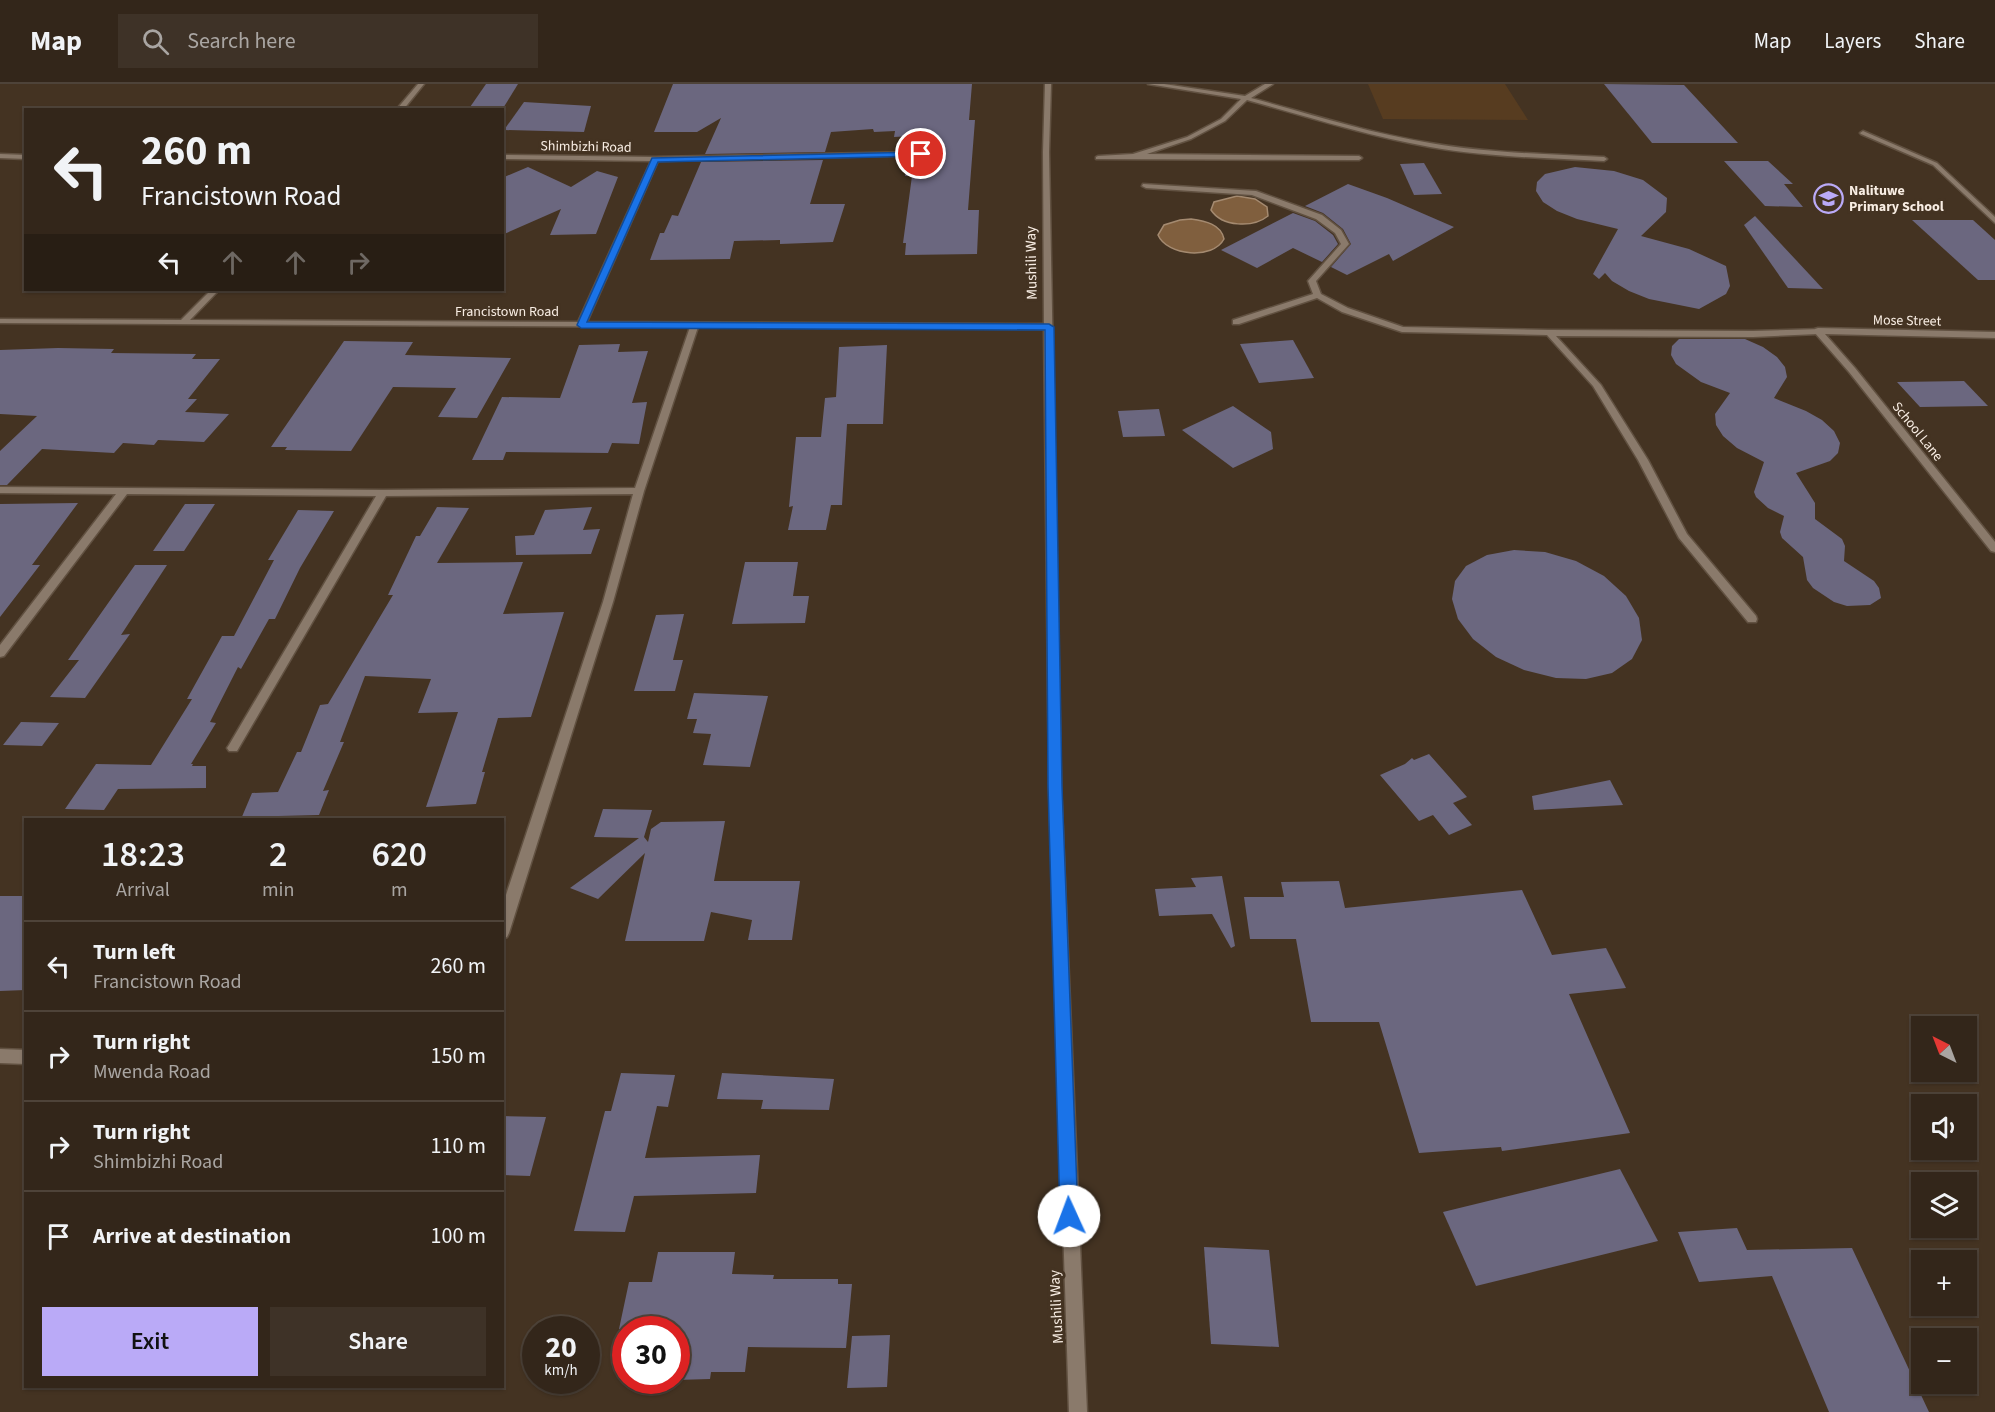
<!DOCTYPE html>
<meta charset="utf-8">
<style>
body{margin:0;font-family:"Source Sans 3",sans-serif;background:#3e3227;color:#f1f3f6;height:100vh;display:flex;flex-direction:column;font-size:22px;white-space:nowrap}
*{box-sizing:border-box;margin:0}
p{font-size:20px;color:#a9a5a2}
.icon{flex:none;width:33px;height:33px;fill:none;stroke:currentColor;stroke-width:2;stroke-linecap:round;stroke-linejoin:round}
.map{position:relative;flex:1;overflow:hidden}
.drawer{position:absolute;left:24px;top:734px;width:480px;height:570px;display:flex;flex-direction:column;background:#33261a;border-radius:0px;box-shadow:0 2px 4px #0004,0 0 0 2px #4e4339}
.drawer>*{flex:none}
.guide{position:absolute;left:24px;top:24px;width:480px;height:183px;border-radius:0px;box-shadow:0 2px 4px #0004,0 0 0 2px #4e4339;background:#33261a;color:#f1f3f6;overflow:hidden}
.needle{width:39px;rotate:318deg}
.tools{position:absolute;left:1911px;top:932px;display:grid;gap:12px}
.tools a{display:grid;place-items:center;width:66px;height:66px;border-radius:0px;background:#33261a;box-shadow:0 2px 4px #0004,0 0 0 2px #4e4339;font-size:30px}
.speed{position:absolute;left:522px;top:1232px;display:flex;gap:12px;font-size:30px;font-weight:700;text-align:center}
.speed>*{display:grid;place-content:center;width:78px;height:78px;border-radius:50%;background:#33261a;box-shadow:0 2px 4px #0004,0 0 0 2px #4e4339;line-height:1}
.speed small{font-size:15px;font-weight:400}
.speed .limit{border:9px solid #d22;background:#fff;color:#111}
.pin{position:absolute;display:grid;place-items:center;width:51px;height:51px;color:#fff;margin:-26px;border:3px solid #fff;border-radius:50%;box-shadow:0 2px 6px #0007}
.me{position:absolute;width:66px;margin:-33px;rotate:358deg;stroke-linejoin:round;filter:drop-shadow(0 0 4px #0008)}
.turn{display:flex;align-items:center;gap:21px;height:126px;padding:0 18px;font-size:27px}
.turn .icon{width:78px;height:78px;stroke-width:2.5}
.turn b{display:block;font-size:42px;line-height:51px}
.lanes{display:flex;align-items:center;height:57px;padding:0 18px;background:#0003;justify-content:center;gap:30px;direction:ltr}
.lanes .off{opacity:.35}
.eta{display:flex;justify-content:space-evenly;align-items:center;height:102px;text-align:center}
.eta b{font-size:36px;font-weight:600;line-height:42px}
.button{display:flex;gap:12px;margin-top:auto;padding:12px 18px}
.button a{flex:1;height:69px;border-radius:0px;background:#baaaf7;color:#111;font-size:24px;font-weight:600;line-height:69px;text-align:center}
.button a+a{background:#3e3227;color:#f1f3f6}
ul{padding:0;list-style:none}
li{display:flex;align-items:center;gap:18px;height:90px;padding:0 18px;border-top:2px solid #4e4339}
li div{flex:1}
li b{display:block;font-size:22px}
li em{font-style:normal}
header{display:flex;align-items:center;gap:36px;box-sizing:border-box;height:84px;padding:0 30px;background:#33261a;border-bottom:2px solid #4e4339}
header strong{font-size:28px}
nav{display:flex;gap:33px;margin-inline-start:auto;font-size:21px}
.search{width:420px;height:54px;background:#3e3227;display:flex;align-items:center;gap:15px;box-sizing:border-box;padding:0 21px;border-radius:0px;color:#a9a5a2;font-size:22px}
.map>svg:first-child{display:block}
.green{fill:#573c20}
.water{fill:#805f3e;stroke:#a48a70;stroke-width:1.5}
.building{fill:#6b677f}
.lines{fill:none;stroke-linecap:round;stroke-linejoin:round}
.lane-casing{stroke:#615141;stroke-width:3}
.street-casing{stroke:#615141;stroke-width:3}
.lane{fill:#8a7a6b;fill-rule:evenodd}
.street{fill:#8a7a6b;fill-rule:evenodd}
.route{fill:#1a73e8;stroke:#114b97;stroke-width:1.5}
.labels{text-anchor:middle;stroke-width:6;stroke-linejoin:round;paint-order:stroke}
.far-street-label{font-size:14px;fill:#f8ede3;stroke:#432}
.far-poi-label{font-size:14px;font-weight:bold;fill:#f8ede3;stroke:#432;text-anchor:start}
.street-label{font-size:15px;fill:#f8ede3;stroke:#432}
</style>
<header>
<strong>Map</strong>
<div class="search"><svg class="icon" aria-label="search" viewBox="0 0 24 24"><circle cx="10" cy="10" r="6"/><path d="M15 15l6 6"/></svg>Search here</div>
<nav><a>Map</a><a>Layers</a><a>Share</a></nav>
</header>
<div class="map">
<svg width="1995" height="1328" viewBox="0 0 1995 1328">
<rect width="100%" height="100%" fill="#432"/>
<!-- green -->
<path class="green" d="M 1368,0 L 1505,0 L 1528,36 L 1383,35 Z"/>
<!-- water -->
<g class="water">
<path d="M 1237,112 L 1255,115 L 1267,123 L 1268,132 C 1253,144 1222,143 1211,126 L 1214,118 Z"/>
<path d="M 1191,135 C 1205,137 1221,140 1224,155 C 1213,176 1167,172 1158,151 L 1164,141 L 1180,136 Z"/>
</g>
<!-- building -->
<g class="building">
<path d="M 486,0 L 518,0 L 502,26 L 468,26 Z"/>
<path d="M 673,0 L 972,0 L 969,36 L 975,36 L 968,126 L 979,126 L 977,170 L 905,171 L 906,159 L 903,159 L 912,92 L 905,92 L 908,74 L 923,73 L 926,70 L 921,66 L 909,66 L 912,52 L 894,53 L 895,47 L 874,48 L 873,45 L 831,48 L 825,68 L 705,70 L 721,34 L 697,48 L 654,48 Z"/>
<path d="M 1604,0 L 1684,1 L 1738,59 L 1652,59 Z"/>
<path d="M 524,18 L 591,22 L 584,48 L 504,46 Z"/>
<path d="M 823,76 L 810,120 L 845,120 L 833,158 L 780,160 L 780,156 L 734,157 L 730,175 L 650,176 L 660,149 L 664,149 L 672,131 L 678,132 L 701,78 Z"/>
<path d="M 1724,77 L 1768,77 L 1793,100 L 1784,100 L 1803,123 L 1765,122 Z"/>
<path d="M 1424,79 L 1442,110 L 1414,111 L 1400,80 Z"/>
<path d="M 528,83 L 571,103 L 597,87 L 618,93 L 596,150 L 550,151 L 561,125 L 502,151 L 502,94 Z"/>
<path d="M 1575,83 L 1614,87 L 1643,96 L 1667,114 L 1666,128 L 1641,152 L 1689,165 L 1726,182 L 1730,202 L 1726,210 L 1699,225 L 1649,215 L 1629,207 L 1612,197 L 1605,189 L 1599,195 L 1593,190 L 1618,145 L 1577,135 L 1557,127 L 1543,118 L 1536,107 L 1537,98 L 1545,90 Z"/>
<path d="M 1348,100 L 1387,114 L 1454,143 L 1393,177 L 1389,170 L 1347,191 L 1331,183 L 1351,160 L 1343,145 L 1323,129 L 1305,122 Z"/>
<path d="M 1293,129 L 1315,137 L 1333,151 L 1338,160 L 1322,178 L 1293,164 L 1257,184 L 1221,166 Z"/>
<path d="M 1755,132 L 1823,205 L 1788,204 L 1744,141 Z"/>
<path d="M 1912,136 L 1973,136 L 1995,156 L 1995,196 L 1978,196 Z"/>
<path d="M 1679,255 L 1745,255 L 1763,263 L 1777,273 L 1785,283 L 1787,293 L 1774,314 L 1806,327 L 1822,336 L 1834,347 L 1840,359 L 1838,369 L 1830,377 L 1796,389 L 1815,419 L 1815,435 L 1842,455 L 1845,462 L 1844,477 L 1874,497 L 1879,504 L 1881,514 L 1870,521 L 1847,522 L 1834,518 L 1813,504 L 1807,496 L 1803,473 L 1782,454 L 1780,448 L 1784,432 L 1768,424 L 1756,413 L 1754,408 L 1764,378 L 1737,364 L 1723,352 L 1716,341 L 1715,330 L 1730,309 L 1701,298 L 1676,280 L 1671,271 L 1672,262 Z"/>
<path d="M 1293,256 L 1314,294 L 1259,299 L 1240,260 Z"/>
<path d="M 344,257 L 413,258 L 405,271 L 511,274 L 477,334 L 438,333 L 456,304 L 393,303 L 351,367 L 285,366 L 287,363 L 271,363 Z"/>
<path d="M 620,260 L 618,268 L 648,267 L 632,319 L 647,318 L 639,360 L 612,359 L 608,369 L 506,368 L 503,376 L 472,376 L 502,313 L 560,314 L 579,261 Z"/>
<path d="M 887,261 L 883,340 L 847,340 L 842,421 L 831,421 L 826,446 L 788,446 L 793,422 L 789,423 L 796,353 L 821,353 L 825,314 L 836,313 L 839,263 Z"/>
<path d="M 58,264 L 114,265 L 111,269 L 196,270 L 192,275 L 220,275 L 188,315 L 197,315 L 185,328 L 229,330 L 204,358 L 158,356 L 154,361 L 123,359 L 114,369 L 42,365 L 7,401 L 0,401 L 0,367 L 37,332 L 0,330 L 0,266 Z"/>
<path d="M 1964,297 L 1988,322 L 1920,323 L 1897,298 Z"/>
<path d="M 1233,322 L 1271,348 L 1273,365 L 1233,384 L 1182,346 Z"/>
<path d="M 1159,325 L 1165,352 L 1123,353 L 1118,327 Z"/>
<path d="M 78,419 L 32,481 L 40,481 L 0,533 L 0,420 Z"/>
<path d="M 185,420 L 215,420 L 184,467 L 153,467 Z"/>
<path d="M 437,423 L 469,424 L 437,479 L 523,478 L 503,530 L 564,528 L 531,633 L 498,634 L 482,688 L 485,688 L 476,720 L 426,723 L 458,628 L 418,629 L 431,595 L 365,592 L 340,658 L 344,658 L 323,707 L 329,706 L 319,731 L 279,732 L 278,735 L 241,735 L 252,709 L 278,708 L 297,668 L 301,668 L 320,621 L 328,620 L 393,511 L 388,511 L 416,452 L 420,452 Z"/>
<path d="M 592,423 L 583,446 L 600,445 L 591,470 L 516,471 L 515,452 L 534,451 L 545,426 Z"/>
<path d="M 298,426 L 334,427 L 300,484 L 275,535 L 269,535 L 241,585 L 238,583 L 210,638 L 216,639 L 191,680 L 193,680 L 192,682 L 206,682 L 206,704 L 118,705 L 104,726 L 65,725 L 96,680 L 151,681 L 192,615 L 187,615 L 222,552 L 234,552 L 274,476 L 268,476 Z"/>
<path d="M 1514,466 L 1545,468 L 1576,477 L 1604,492 L 1626,512 L 1639,534 L 1642,556 L 1632,575 L 1612,589 L 1586,595 L 1556,594 L 1524,586 L 1496,573 L 1473,555 L 1458,535 L 1452,515 L 1455,497 L 1466,482 L 1487,471 Z"/>
<path d="M 745,478 L 798,478 L 793,512 L 809,512 L 805,539 L 732,540 Z"/>
<path d="M 135,481 L 167,481 L 121,551 L 130,550 L 85,614 L 50,613 L 79,576 L 68,576 Z"/>
<path d="M 684,530 L 673,576 L 683,576 L 675,607 L 634,607 L 656,531 Z"/>
<path d="M 694,609 L 768,612 L 750,683 L 703,681 L 711,650 L 693,649 L 697,635 L 687,635 Z"/>
<path d="M 21,638 L 59,639 L 42,662 L 3,661 Z"/>
<path d="M 1429,670 L 1467,713 L 1453,719 L 1472,741 L 1449,751 L 1433,731 L 1419,737 L 1380,691 L 1405,680 L 1412,674 L 1414,676 Z"/>
<path d="M 1610,696 L 1623,721 L 1534,726 L 1532,712 Z"/>
<path d="M 603,725 L 652,726 L 644,753 L 648,758 L 651,745 L 661,738 L 725,737 L 714,797 L 800,797 L 792,856 L 748,856 L 752,836 L 711,828 L 704,857 L 625,857 L 645,769 L 598,815 L 570,804 L 639,754 L 594,753 Z"/>
<path d="M 1222,792 L 1235,862 L 1231,864 L 1212,830 L 1159,832 L 1155,805 L 1196,803 L 1191,794 Z"/>
<path d="M 1339,797 L 1345,824 L 1522,806 L 1552,871 L 1606,864 L 1626,904 L 1569,910 L 1630,1049 L 1502,1067 L 1501,1063 L 1419,1069 L 1379,938 L 1311,938 L 1296,855 L 1250,855 L 1244,813 L 1284,813 L 1281,798 Z"/>
<path d="M 0,812 L 26,812 L 26,906 L 0,907 Z"/>
<path d="M 621,989 L 675,991 L 668,1023 L 657,1022 L 645,1074 L 760,1071 L 756,1109 L 634,1112 L 625,1148 L 574,1147 L 605,1027 L 611,1027 Z"/>
<path d="M 722,989 L 834,995 L 829,1026 L 761,1025 L 763,1016 L 717,1015 Z"/>
<path d="M 502,1032 L 546,1033 L 530,1092 L 502,1091 Z"/>
<path d="M 1620,1085 L 1658,1157 L 1476,1202 L 1443,1128 Z"/>
<path d="M 1737,1144 L 1747,1166 L 1852,1164 L 1929,1328 L 1829,1328 L 1772,1192 L 1699,1198 L 1678,1148 Z"/>
<path d="M 1204,1163 L 1269,1166 L 1279,1263 L 1211,1260 Z"/>
<path d="M 658,1168 L 735,1168 L 732,1190 L 774,1191 L 773,1195 L 838,1195 L 838,1200 L 852,1200 L 846,1264 L 748,1263 L 745,1288 L 711,1288 L 710,1295 L 676,1296 L 676,1245 L 619,1245 L 629,1198 L 652,1198 Z"/>
<path d="M 890,1251 L 887,1303 L 847,1304 L 852,1252 Z"/>
</g>
<g class="lines">
<defs>
<g id="lane">
<path d="M 1148,0 L 1164,0 L 1245,12 L 1265,0 L 1273,0 L 1251,14 C 1310,30 1369,49 1430,59 C 1487,69 1546,70 1604,73 L 1607,75 L 1604,77 C 1546,74 1487,73 1430,63 C 1368,52 1308,33 1247,16 L 1225,37 L 1191,55 L 1147,70 L 1359,72 L 1362,74 L 1359,76 L 1096,75 L 1096,73 L 1098,72 L 1133,70 L 1187,53 L 1221,35 L 1241,15 Z"/>
<path d="M 1143,100 L 1256,107 L 1322,131 L 1341,146 L 1349,160 L 1316,197 L 1321,210 L 1348,224 L 1403,243 L 1549,246 L 1753,247 L 1821,245 L 1821,249 L 1818,250 L 1753,253 L 1556,252 L 1601,301 L 1648,376 L 1687,450 L 1756,532 L 1757,535 L 1756,538 L 1748,538 L 1679,454 L 1638,376 L 1593,302 L 1547,251 L 1402,248 L 1342,228 L 1317,214 L 1239,240 L 1233,240 L 1233,236 L 1313,210 L 1308,197 L 1341,160 L 1335,149 L 1316,135 L 1252,111 L 1146,104 L 1142,102 Z"/>
</g>
<g id="street">
<path d="M 418,0 L 424,0 L 403,26 L 396,26 Z"/>
<path d="M 1045,0 L 1051,0 L 1049,68 L 1061,702 L 1087,1328 L 1069,1328 L 1049,702 L 1044,245 L 698,243 L 644,407 L 613,518 L 509,849 L 507,853 L 502,855 L 503,820 L 603,518 L 633,410 L 386,412 L 237,667 L 229,667 L 227,664 L 229,661 L 376,412 L 127,410 L 4,572 L 0,573 L 0,561 L 116,410 L 0,409 L 0,403 L 383,406 L 635,404 L 690,243 L 0,239 L 0,235 L 181,236 L 211,206 L 219,206 L 190,236 L 578,238 L 651,77 L 502,75 L 502,71 L 655,73 L 921,68 L 924,70 L 923,71 L 658,77 L 587,238 L 1044,240 L 1043,68 Z"/>
<path d="M 1863,47 L 1937,79 L 1995,133 L 1995,139 L 1933,81 L 1861,50 L 1860,49 Z"/>
<path d="M 0,70 L 26,71 L 26,75 L 0,74 Z"/>
<path d="M 1818,244 L 1995,248 L 1995,254 L 1825,250 L 1855,284 L 1995,458 L 1995,468 L 1991,467 L 1849,288 L 1815,249 L 1815,245 Z"/>
<path d="M 0,965 L 26,966 L 26,980 L 0,979 Z"/>
</g>
</defs>
<!-- lane casing -->
<use href="#lane" class="lane-casing"/>
<!-- street casing -->
<use href="#street" class="street-casing"/>
<!-- lane -->
<use href="#lane" class="lane"/>
<!-- street -->
<use href="#street" class="street"/>
</g>
<!-- route -->
<path class="route" d="M 921,68 L 924,70 L 923,72 L 658,78 L 587,238 L 1049,240 L 1054,243 L 1062,702 L 1078,1132 L 1076,1139 L 1069,1141 L 1063,1139 L 1060,1132 L 1048,702 L 1045,246 L 581,244 L 577,241 L 652,74 Z"/>
<!-- icons -->
<defs>
<symbol id="school-ring" viewBox="-11 -11 22 22"><circle r="9.5" fill="#432" stroke="#baaaf7" stroke-width="1.5"/><path d="M0-5L7-2L0 1L-7-2ZM-4 1L0 2.5L4 1V4Q0 6-4 4Z" fill="#baaaf7"/></symbol>
</defs>
<g fill-rule="evenodd">
<use href="#school-ring" x="1812" y="98" width="33" height="33"/>
</g>
<g class="labels">
<!-- far-street labels -->
<g class="far-street-label">
<text transform="translate(586 62) rotate(1)" y="5">Shimbizhi Road</text>
<text x="507" y="232">Francistown Road</text>
<text transform="translate(1907 236) rotate(1)" y="5">Mose Street</text>
<text transform="translate(1918 347) rotate(51)" y="5">School Lane</text>
</g>
<!-- far-poi labels -->
<g class="far-poi-label">
<text x="1849" y="111">Nalituwe<tspan x="1849" dy="16">Primary School</tspan></text>
</g>
<!-- street labels -->
<g class="street-label">
<text transform="translate(1031 179) rotate(-91)" y="5">Mushili Way</text>
<text transform="translate(1056 1223) rotate(-93)" y="5">Mushili Way</text>
</g>
</g>
</svg>
<div class="tools">
<a><svg class="needle" viewBox="-14 -14 28 28"><path d="M0-13l5 13h-10z" fill="#e53935"/><path d="M0 13l5-13h-10z" fill="#a9a5a2"/></svg></a>
<a><svg class="icon" aria-label="sound" viewBox="0 0 24 24"><path d="M4 9h4l5-4v14l-5-4H4zM17 9q2 3 0 6"/></svg></a>
<a><svg class="icon" aria-label="layers" viewBox="0 0 24 24"><path d="M12 4l9 5-9 5-9-5zM3 14l9 5 9-5"/></svg></a>
<a>+</a>
<a>−</a>
</div>
<div class="speed"><div>20<small>km/h</small></div><div class="limit">30</div></div>
<div class="pin" style="left:921px;top:70px;background:#d93025"><svg class="icon" aria-label="arrive" viewBox="0 0 24 24"><path d="M6 21V4h12l-3 4 3 4H6"/></svg></div>
<svg class="me" style="left:1069px;top:1132px" viewBox="-20 -20 40 40"><circle r="19" fill="#fff"/><path d="M0-13L10 11 0 6-10 11z" fill="#1a73e8"/></svg>
<div class="guide">
<div class="turn"><svg class="icon" aria-label="left" viewBox="0 0 24 24"><path d="M17 20v-9H6M10 6l-5 5 5 5"/></svg><div><b>260 m</b>Francistown Road</div></div>
<div class="lanes"><svg class="icon" aria-label="left" viewBox="0 0 24 24"><path d="M17 20v-9H6M10 6l-5 5 5 5"/></svg><svg class="icon off" aria-label="ahead" viewBox="0 0 24 24"><path d="M12 20V5M6 11l6-6 6 6"/></svg><svg class="icon off" aria-label="ahead" viewBox="0 0 24 24"><path d="M12 20V5M6 11l6-6 6 6"/></svg><svg class="icon off" aria-label="right" viewBox="0 0 24 24"><path d="M7 20v-9h11M14 6l5 5-5 5"/></svg></div>
</div>
<section class="drawer">
<div class="eta">
<div><b>18:23</b><p>Arrival</p></div>
<div><b>2</b><p>min</p></div>
<div><b>620</b><p>m</p></div>
</div>
<ul>
<li><svg class="icon" aria-label="left" viewBox="0 0 24 24"><path d="M17 20v-9H6M10 6l-5 5 5 5"/></svg><div><b>Turn left</b><p>Francistown Road</p></div><em>260 m</em></li>
<li><svg class="icon" aria-label="right" viewBox="0 0 24 24"><path d="M7 20v-9h11M14 6l5 5-5 5"/></svg><div><b>Turn right</b><p>Mwenda Road</p></div><em>150 m</em></li>
<li><svg class="icon" aria-label="right" viewBox="0 0 24 24"><path d="M7 20v-9h11M14 6l5 5-5 5"/></svg><div><b>Turn right</b><p>Shimbizhi Road</p></div><em>110 m</em></li>
<li><svg class="icon" aria-label="arrive" viewBox="0 0 24 24"><path d="M6 21V4h12l-3 4 3 4H6"/></svg><div><b>Arrive at destination</b></div><em>100 m</em></li>
</ul>
<div class="button"><a>Exit</a><a>Share</a></div>
</section>
</div>
